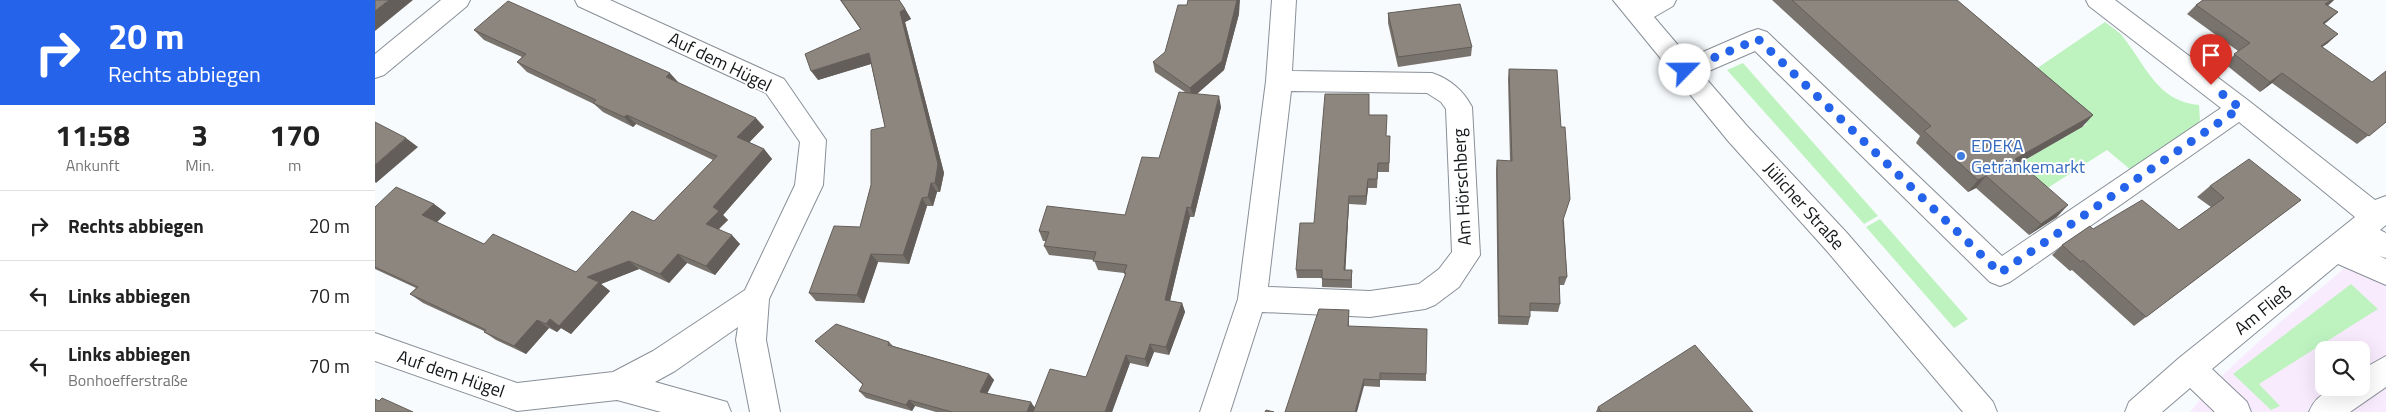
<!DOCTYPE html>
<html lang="de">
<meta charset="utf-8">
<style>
body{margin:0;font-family:"Titillium Web",sans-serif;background:#f2f2f2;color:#222;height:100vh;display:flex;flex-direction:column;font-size:19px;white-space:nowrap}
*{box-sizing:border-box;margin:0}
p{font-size:16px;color:#767676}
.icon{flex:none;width:28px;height:28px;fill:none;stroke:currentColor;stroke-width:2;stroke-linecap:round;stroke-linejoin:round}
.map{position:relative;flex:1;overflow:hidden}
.panel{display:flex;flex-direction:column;background:#fff;width:375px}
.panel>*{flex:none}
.guide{background:#2563eb;color:#fff;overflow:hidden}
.controls{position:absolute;left:1940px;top:341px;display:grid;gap:10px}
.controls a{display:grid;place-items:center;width:55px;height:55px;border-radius:10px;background:#fff;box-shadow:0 5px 20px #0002;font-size:25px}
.pin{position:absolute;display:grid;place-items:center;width:42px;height:42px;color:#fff;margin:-51px -21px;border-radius:50% 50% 50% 0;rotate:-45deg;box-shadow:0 0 5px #0007}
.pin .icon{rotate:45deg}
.me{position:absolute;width:55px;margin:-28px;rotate:67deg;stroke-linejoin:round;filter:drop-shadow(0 0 4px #0008)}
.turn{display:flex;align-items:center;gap:18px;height:105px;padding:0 25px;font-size:22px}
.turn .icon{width:65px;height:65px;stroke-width:2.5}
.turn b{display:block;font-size:35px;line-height:42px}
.eta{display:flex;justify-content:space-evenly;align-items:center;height:85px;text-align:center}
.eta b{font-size:30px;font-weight:700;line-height:35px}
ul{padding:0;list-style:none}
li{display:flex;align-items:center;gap:15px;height:70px;padding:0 25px;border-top:1px solid #e0e0e0}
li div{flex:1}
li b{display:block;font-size:19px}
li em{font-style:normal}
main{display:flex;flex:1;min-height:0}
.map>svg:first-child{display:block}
.commercial{fill:#f9ebfe;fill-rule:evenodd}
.green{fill:#bef3c0}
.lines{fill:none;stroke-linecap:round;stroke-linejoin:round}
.minor-casing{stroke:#888f97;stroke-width:2}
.minor{fill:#fff;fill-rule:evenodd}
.wall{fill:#79736d}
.shaded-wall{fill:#635e59}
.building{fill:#8d867f;stroke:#635e59}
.route{stroke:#2563eb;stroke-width:9;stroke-dasharray:0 16.2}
.shop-dot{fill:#3f7fe0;stroke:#fff;stroke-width:2}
.labels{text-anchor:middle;stroke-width:4;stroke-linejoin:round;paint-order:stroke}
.street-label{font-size:18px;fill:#141719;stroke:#fff}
.shop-label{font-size:18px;fill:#366cbe;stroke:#fff;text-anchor:start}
</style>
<main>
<section class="panel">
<div class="guide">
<div class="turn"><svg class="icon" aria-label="right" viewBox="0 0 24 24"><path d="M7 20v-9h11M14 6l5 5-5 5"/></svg><div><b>20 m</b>Rechts abbiegen</div></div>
</div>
<div class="eta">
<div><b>11:58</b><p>Ankunft</p></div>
<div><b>3</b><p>Min.</p></div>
<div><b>170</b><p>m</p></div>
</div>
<ul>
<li><svg class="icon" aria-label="right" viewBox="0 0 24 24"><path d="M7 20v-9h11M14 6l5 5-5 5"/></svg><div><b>Rechts abbiegen</b></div><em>20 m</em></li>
<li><svg class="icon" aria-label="left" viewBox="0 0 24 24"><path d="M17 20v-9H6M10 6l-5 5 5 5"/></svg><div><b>Links abbiegen</b></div><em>70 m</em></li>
<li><svg class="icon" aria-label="left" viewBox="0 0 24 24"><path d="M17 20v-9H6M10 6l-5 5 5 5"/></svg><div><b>Links abbiegen</b><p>Bonhoefferstraße</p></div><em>70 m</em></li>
</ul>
</section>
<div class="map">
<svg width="2011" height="412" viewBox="0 0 2011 412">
<rect width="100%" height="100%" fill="#f8fbfe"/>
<!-- commercial -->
<path class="commercial" d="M 2011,233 L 2011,412 L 1815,412 L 1841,381 L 1902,325 ZM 1949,350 L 1986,350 L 1986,388 L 1949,388 Z"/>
<!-- green -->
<g class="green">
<path d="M 1730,22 C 1736,27 1744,31 1748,37 C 1772,67 1782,101 1824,105 L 1825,120 L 1820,127 L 1757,171 L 1732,150 L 1668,191 L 1638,167 L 1712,124 L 1668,87 L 1658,71 Z"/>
<path d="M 1368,63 L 1503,216 L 1489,224 L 1352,70 Z"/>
<path d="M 1505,219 L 1593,319 L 1579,328 L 1491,227 Z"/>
<path d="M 1976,284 L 2003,309 L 1884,384 L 1905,406 L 1896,410 L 1858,374 Z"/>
</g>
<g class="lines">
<defs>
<g id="minor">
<path d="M 66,0 L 95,0 L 92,6 L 9,75 L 0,78 L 0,54 Z"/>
<path d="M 200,0 L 235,0 L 409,79 L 451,140 L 448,185 L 394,299 L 391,340 L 405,412 L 375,412 L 361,340 L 363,327 L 300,371 L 280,382 L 352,402 L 356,412 L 286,412 L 242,400 L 142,411 L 0,361 L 0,333 L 142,383 L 238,372 L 278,351 L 370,290 L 420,185 L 425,142 L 391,93 L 203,6 Z"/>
<path d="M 897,0 L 921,0 L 917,71 L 1057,73 C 1075,79 1088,90 1097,107 L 1105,255 L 1084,287 L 1060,305 L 1050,309 L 995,317 L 887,312 L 855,412 L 825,412 L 863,299 L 891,81 ZM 916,91 L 1052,93 L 1066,102 L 1071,109 L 1077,252 L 1064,269 L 1044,284 L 995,291 L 893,287 Z"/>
<path d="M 1238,0 L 1301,0 L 1298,6 L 1279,17 L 1314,58 L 1374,32 L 1383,29 L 1392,32 L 1627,256 L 1846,108 L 1714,6 L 1711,0 L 1740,0 L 1874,101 L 2000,200 L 2011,196 L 2011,225 L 2005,230 L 2011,233 L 2011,258 L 2004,256 L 2011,259 L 2011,285 L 1963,264 L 1837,369 L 1872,402 L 1876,412 L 1840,412 L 1815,388 L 1787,412 L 1750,412 L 1754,402 L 1804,358 L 1980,217 L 1864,122 L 1635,282 L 1625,286 L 1615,282 L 1380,51 L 1327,74 L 1372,126 L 1472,233 L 1618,402 L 1622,412 L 1588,412 L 1452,251 L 1354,142 Z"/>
<path d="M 2011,356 L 2011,387 L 1975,412 L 1934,412 C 1944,388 1963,388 1986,388 L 1986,370 Z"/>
</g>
</defs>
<!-- minor casing -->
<use href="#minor" class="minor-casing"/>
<!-- minor -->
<use href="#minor" class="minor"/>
</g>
<!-- wall -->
<g class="wall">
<path d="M 465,0 L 524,0 L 530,9 L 536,19 L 530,22 L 569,173 L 565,192 L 562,192 L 558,206 L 552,206 L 534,264 L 503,262 L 489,303 L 441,301 L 434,293 L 485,227 L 496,185 L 510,127 L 496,64 L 443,80 L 486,30 Z"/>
<path d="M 1397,0 L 1582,0 L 1718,115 L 1707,127 L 1645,163 L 1682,217 L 1654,235 L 1601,188 L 1593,192 L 1541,143 L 1545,136 Z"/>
<path d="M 1828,0 L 1959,0 L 1953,6 L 1963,12 L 1949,24 L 1953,43 L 1947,47 L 2011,122 L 1982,144 L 1897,83 L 1885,92 L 1850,64 L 1863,51 L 1812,14 L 1821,5 Z"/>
<path d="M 1013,13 L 1097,47 L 1096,56 L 1023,67 L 1013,23 Z"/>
<path d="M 864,14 L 849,70 L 822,94 L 846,107 L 819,217 L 815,217 L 795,301 L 807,303 L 810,312 L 794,355 L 779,352 L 773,367 L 755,363 L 737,412 L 561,412 L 540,406 L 537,411 L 491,398 L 484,391 L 488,385 L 440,341 L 514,342 L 518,346 L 614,374 L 619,380 L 612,393 L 659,407 L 711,377 L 750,275 L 749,273 L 723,270 L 719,260 L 674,255 L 669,246 L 671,241 L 668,241 L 664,231 L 750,215 L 784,158 L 810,92 L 780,72 L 778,62 Z"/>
<path d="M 99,30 L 304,83 L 389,127 L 374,142 L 389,149 L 397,159 L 348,215 L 353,220 L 343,229 L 365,244 L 340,275 L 312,263 L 294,283 L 264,269 L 226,284 L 235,291 L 196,334 L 186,328 L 182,332 L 174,328 L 151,354 L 121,340 L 109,332 L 109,331 L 48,303 L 35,294 L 41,288 L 0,269 L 0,207 L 59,204 L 71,213 L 62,222 L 109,244 L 201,272 L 279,221 L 338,160 L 261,124 L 258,127 L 228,112 L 219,104 L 152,72 L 142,62 L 147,57 L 109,40 Z"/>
<path d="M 1134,69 L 1189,221 L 1192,277 L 1189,285 L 1184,285 L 1185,304 L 1183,312 L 1155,311 L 1155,317 L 1153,325 L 1123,324 L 1121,169 L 1122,160 L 1135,161 L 1133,79 Z"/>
<path d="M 994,115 L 1011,136 L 1015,136 L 1014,172 L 1003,172 L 1002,188 L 993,188 L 991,205 L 974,204 L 970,270 L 977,270 L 977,288 L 947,287 L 947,278 L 922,278 L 921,270 L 939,223 Z"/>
<path d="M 1835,186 L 1926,200 L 1759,326 L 1697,270 L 1695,271 L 1677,255 L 1687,245 L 1718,229 L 1804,230 L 1836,207 L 1822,197 Z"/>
<path d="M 974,310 L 974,326 L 1051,374 L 1051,381 L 1005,380 L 1005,387 L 989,386 L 910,412 Z"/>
<path d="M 1223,407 L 1378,412 L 1221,412 Z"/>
</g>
<!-- shaded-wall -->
<g class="shaded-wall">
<path d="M 14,0 L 38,0 L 0,31 L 0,11 Z"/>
<path d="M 862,0 L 865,0 L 864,14 L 849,70 L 817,98 L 815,88 Z"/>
<path d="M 1957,0 L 1959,0 L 1940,14 L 1950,4 Z"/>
<path d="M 530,9 L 536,19 L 530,22 L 569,173 L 565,192 L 560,183 L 525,12 Z"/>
<path d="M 1963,12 L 1952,22 L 1938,32 L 1948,23 Z"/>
<path d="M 1963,34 L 1953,43 L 1935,55 L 1946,46 Z"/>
<path d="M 494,53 L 499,63 L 443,80 L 436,71 Z"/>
<path d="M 295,73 L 304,83 L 291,77 Z"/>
<path d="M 1907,73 L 1897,83 L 1885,92 L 1895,82 Z"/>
<path d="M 844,96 L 846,107 L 819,217 L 816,208 Z"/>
<path d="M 252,115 L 261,124 L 258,127 L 249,117 Z"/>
<path d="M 1718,115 L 1707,127 L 1630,171 L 1640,159 Z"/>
<path d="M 381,118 L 389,127 L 370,147 L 362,137 Z"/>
<path d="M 31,138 L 43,147 L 1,183 L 0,182 L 0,165 Z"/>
<path d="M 389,149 L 397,159 L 348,215 L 353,220 L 340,233 L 331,224 L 338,207 Z"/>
<path d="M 1611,176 L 1601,188 L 1593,192 L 1603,180 Z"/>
<path d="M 993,179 L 993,188 L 991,205 L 991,196 Z"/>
<path d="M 556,183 L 562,192 L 558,206 L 553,197 Z"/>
<path d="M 974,196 L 974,204 L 970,278 L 969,270 Z"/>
<path d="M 547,198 L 552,206 L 534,264 L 528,255 Z"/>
<path d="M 59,204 L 71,213 L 60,224 L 47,215 Z"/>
<path d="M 1693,205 L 1682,217 L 1654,235 L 1666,224 Z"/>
<path d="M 812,207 L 815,217 L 793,309 L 790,300 Z"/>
<path d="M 357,235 L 365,244 L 340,275 L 331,266 Z"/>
<path d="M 303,254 L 312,263 L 294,283 L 285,274 Z"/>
<path d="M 496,254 L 503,262 L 489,303 L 482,295 Z"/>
<path d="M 254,261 L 264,269 L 226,284 L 235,291 L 196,334 L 186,328 L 182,332 L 171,324 L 212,277 Z"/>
<path d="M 807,303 L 810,312 L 794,355 L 791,347 Z"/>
<path d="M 162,320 L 174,328 L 151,354 L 139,346 Z"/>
<path d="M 775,344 L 779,352 L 773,367 L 770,359 Z"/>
<path d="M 751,355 L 755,363 L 737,412 L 730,412 Z"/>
<path d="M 614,374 L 619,380 L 610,398 L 605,392 Z"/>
<path d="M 989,379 L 989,386 L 982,412 L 980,412 Z"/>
<path d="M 534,400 L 540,406 L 537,411 L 531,405 Z"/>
<path d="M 656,402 L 660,408 L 658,412 L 652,412 Z"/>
</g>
<!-- building -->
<g class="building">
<path d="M 0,0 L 14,0 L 0,11 Z"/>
<path d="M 466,0 L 524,0 L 530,9 L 525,12 L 563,164 L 560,183 L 556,183 L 553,197 L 547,198 L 528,255 L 496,254 L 482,295 L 434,293 L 459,226 L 485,227 L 496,185 L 496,130 L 510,127 L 494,53 L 436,71 L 430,54 L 486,29 Z"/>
<path d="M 813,0 L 862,0 L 847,61 L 815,88 L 778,62 L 790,52 L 803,5 L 812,5 Z"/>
<path d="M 1417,0 L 1582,0 L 1718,115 L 1640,159 L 1693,205 L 1666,224 L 1611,176 L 1603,180 L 1549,131 L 1556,126 Z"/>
<path d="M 1828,0 L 1957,0 L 1950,4 L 1963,12 L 1948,23 L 1963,34 L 1946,46 L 1997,82 L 2011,71 L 2011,122 L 1994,136 L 1907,73 L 1895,82 L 1859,54 L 1875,43 L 1821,5 Z"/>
<path d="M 133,1 L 295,73 L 291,77 L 381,118 L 362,137 L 389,149 L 338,207 L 344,211 L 331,224 L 357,235 L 331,266 L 303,254 L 285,274 L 254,261 L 212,277 L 224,282 L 184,326 L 175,319 L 171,324 L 162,320 L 139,346 L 109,332 L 111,330 L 35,294 L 43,287 L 0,267 L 0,207 L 21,187 L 59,204 L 47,215 L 109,244 L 118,234 L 201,272 L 257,211 L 279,221 L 342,156 L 252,115 L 249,117 L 218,103 L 221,100 L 142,62 L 151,54 L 99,30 Z"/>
<path d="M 1085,4 L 1097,47 L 1023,57 L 1013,13 Z"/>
<path d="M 1134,69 L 1182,70 L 1186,127 L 1190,127 L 1195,199 L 1188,220 L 1192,277 L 1184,277 L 1185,304 L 1155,303 L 1155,317 L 1124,316 L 1122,160 L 1137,161 Z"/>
<path d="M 804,92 L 844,96 L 816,208 L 812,207 L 790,300 L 807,303 L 791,347 L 775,344 L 770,359 L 751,355 L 730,412 L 658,412 L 675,369 L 711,377 L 751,273 L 749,273 L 752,265 L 718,261 L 721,252 L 669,246 L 674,232 L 664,231 L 672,206 L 750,215 L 767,157 L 784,158 Z"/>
<path d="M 950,94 L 994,94 L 994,115 L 1012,115 L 1011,136 L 1015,136 L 1014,163 L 1003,163 L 1002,179 L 993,179 L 991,196 L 974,196 L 969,270 L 977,270 L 976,280 L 947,279 L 947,270 L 921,270 L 925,223 L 939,223 Z"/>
<path d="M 0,122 L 31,138 L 0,165 Z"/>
<path d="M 1874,159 L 1926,200 L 1771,317 L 1708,260 L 1706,262 L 1687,245 L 1715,226 L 1718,229 L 1767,200 L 1804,230 L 1849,198 L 1835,186 Z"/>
<path d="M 944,309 L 974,310 L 973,326 L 1052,329 L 1051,374 L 1005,373 L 1005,380 L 989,379 L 980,412 L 910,412 Z"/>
<path d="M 461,324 L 514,342 L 513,345 L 614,374 L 605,392 L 656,402 L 652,412 L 577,412 L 534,400 L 531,405 L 484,391 L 488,384 L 440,341 Z"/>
<path d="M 1320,345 L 1378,412 L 1226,412 L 1223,407 Z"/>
<path d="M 7,398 L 38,412 L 0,412 L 0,399 L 4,401 Z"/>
<path d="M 891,410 L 899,412 L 890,412 Z"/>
</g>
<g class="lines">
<!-- route -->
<path class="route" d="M 1310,70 L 1383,39 L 1625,273 L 1865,108 L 1836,85"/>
</g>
<!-- markers -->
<circle class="shop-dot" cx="1586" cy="156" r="5"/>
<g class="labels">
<!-- street labels -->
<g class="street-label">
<text transform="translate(345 62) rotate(26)" y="6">Auf dem Hügel</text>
<text transform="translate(1087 187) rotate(-93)" y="6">Am Hörschberg</text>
<text transform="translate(1429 206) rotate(48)" y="6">Jülicher Straße</text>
<text transform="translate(1888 310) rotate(-39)" y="6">Am Fließ</text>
<text transform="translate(76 374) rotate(19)" y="6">Auf dem Hügel</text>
</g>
<!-- shop labels -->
<g class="shop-label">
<text x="1596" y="152">EDEKA<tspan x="1596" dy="21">Getränkemarkt</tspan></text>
</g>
</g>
</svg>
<div class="controls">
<a><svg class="icon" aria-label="search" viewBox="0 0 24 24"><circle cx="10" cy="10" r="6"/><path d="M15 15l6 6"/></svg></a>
</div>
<div class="pin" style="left:1836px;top:85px;background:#d93025"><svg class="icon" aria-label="arrive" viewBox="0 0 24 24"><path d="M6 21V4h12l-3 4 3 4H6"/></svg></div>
<svg class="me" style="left:1310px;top:70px" viewBox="-20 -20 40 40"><circle r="19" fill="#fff"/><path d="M0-13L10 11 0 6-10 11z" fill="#2563eb"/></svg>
</div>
</main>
